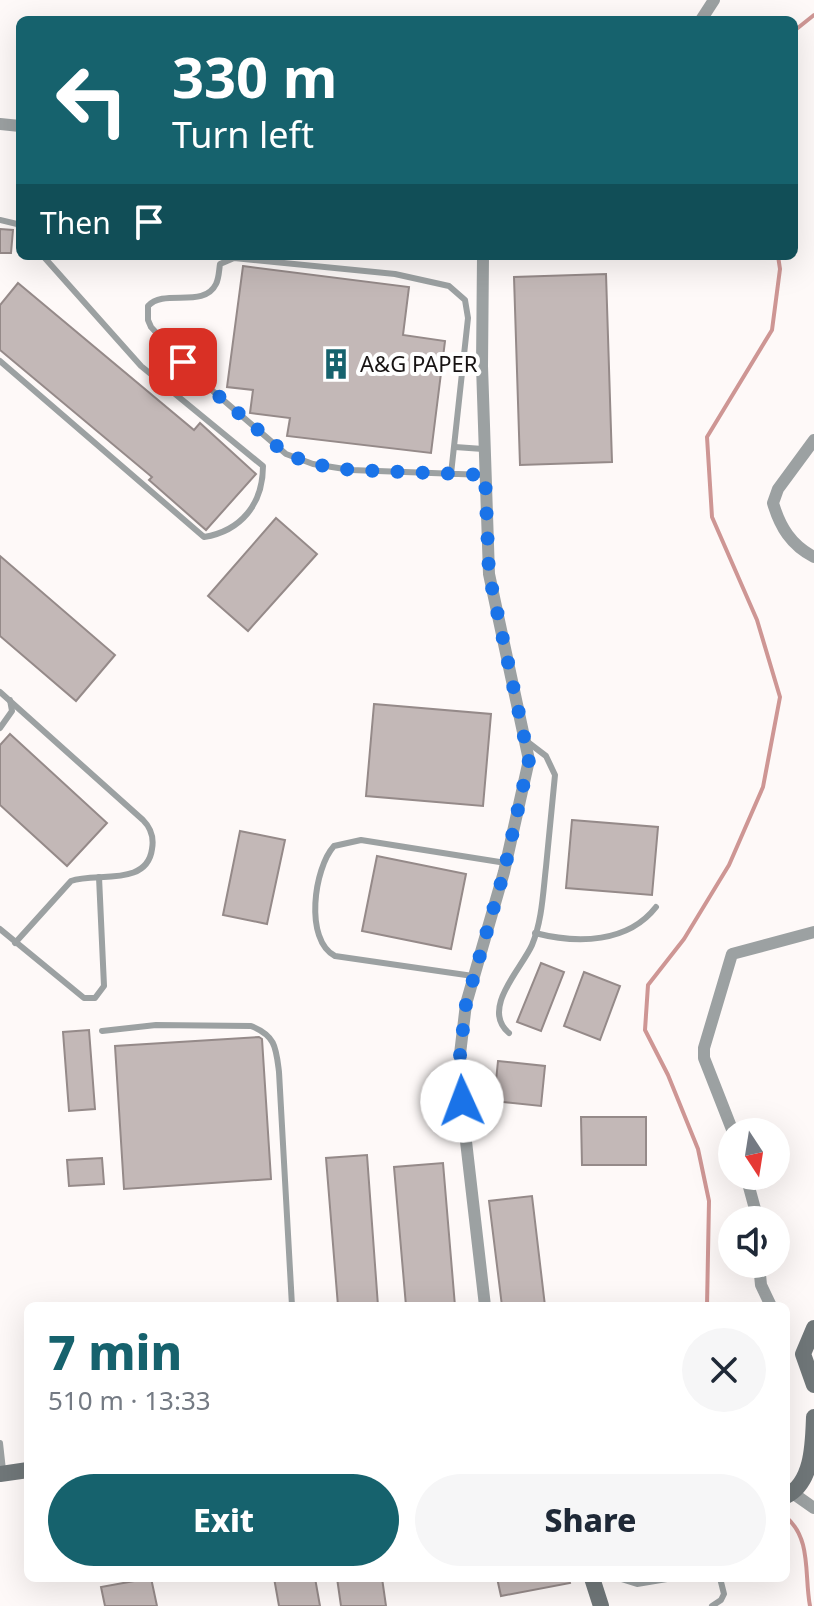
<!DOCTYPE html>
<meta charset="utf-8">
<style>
body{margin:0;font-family:"Noto Sans",sans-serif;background:#f6f6f7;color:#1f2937;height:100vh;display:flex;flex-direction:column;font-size:30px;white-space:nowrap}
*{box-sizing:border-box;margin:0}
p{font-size:26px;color:#747a83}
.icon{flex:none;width:44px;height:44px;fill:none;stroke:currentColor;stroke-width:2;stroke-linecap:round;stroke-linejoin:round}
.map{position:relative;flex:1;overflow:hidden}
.details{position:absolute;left:24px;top:1302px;width:766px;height:280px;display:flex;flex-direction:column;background:#fff;border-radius:12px;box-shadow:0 8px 32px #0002}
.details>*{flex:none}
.banner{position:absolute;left:16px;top:16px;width:782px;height:244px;border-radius:12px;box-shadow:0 8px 32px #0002;background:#16626d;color:#fff;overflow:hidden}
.needle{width:52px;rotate:168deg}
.fabs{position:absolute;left:718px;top:1118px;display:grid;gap:16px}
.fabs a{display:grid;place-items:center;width:72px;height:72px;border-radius:50%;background:#fff;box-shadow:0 8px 32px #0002;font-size:40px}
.pin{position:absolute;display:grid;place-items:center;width:68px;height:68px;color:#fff;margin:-34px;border-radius:16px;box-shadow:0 4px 12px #0006}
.me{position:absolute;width:88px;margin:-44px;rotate:358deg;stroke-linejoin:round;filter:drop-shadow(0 0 6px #0008)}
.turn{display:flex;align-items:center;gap:28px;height:168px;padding:0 24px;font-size:36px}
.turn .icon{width:104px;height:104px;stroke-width:2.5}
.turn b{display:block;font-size:56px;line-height:68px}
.then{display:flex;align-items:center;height:76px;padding:0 24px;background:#0003;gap:16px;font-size:30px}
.round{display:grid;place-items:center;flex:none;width:84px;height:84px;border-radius:42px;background:#f6f6f7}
.headline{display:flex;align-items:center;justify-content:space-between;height:136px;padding:0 24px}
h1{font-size:48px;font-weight:800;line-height:60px;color:#16626d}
.button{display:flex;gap:16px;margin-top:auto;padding:16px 24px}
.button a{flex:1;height:92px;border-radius:48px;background:#16626d;color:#fff;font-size:32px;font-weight:800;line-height:92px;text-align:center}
.button a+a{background:#f6f6f7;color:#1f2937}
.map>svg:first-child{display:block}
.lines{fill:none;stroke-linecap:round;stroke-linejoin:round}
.stream{stroke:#ce9694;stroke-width:4}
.building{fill:#c3b8b7;stroke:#958a89;stroke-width:2}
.lane{stroke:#9ca1a2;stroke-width:6}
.street{stroke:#9ca1a2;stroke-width:12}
.secondary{stroke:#707779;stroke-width:16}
.route{stroke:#1a73e8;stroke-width:14;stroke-dasharray:0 25.2}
.labels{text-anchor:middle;stroke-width:8;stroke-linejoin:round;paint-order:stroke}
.poi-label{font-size:22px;fill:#171313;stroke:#fff;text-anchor:start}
</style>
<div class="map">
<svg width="814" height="1606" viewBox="0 0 814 1606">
<rect width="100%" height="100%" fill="#fef9f8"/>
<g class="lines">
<!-- stream -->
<g class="stream">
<path d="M 794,31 L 814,15"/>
<path d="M 707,1306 L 709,1201 L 698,1149 L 668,1075 L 645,1030 L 648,985 L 684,939 L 729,865 L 763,787 L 780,697 L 757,620 L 712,517 L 707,437 L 772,330 L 780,269 L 778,256"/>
<path d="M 786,1517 C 812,1539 804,1575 810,1606"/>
</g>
</g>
<!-- building -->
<g class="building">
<path d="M 0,229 L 13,230 L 11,253 L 0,253 Z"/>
<path d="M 243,266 L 409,287 L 403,335 L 445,341 L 431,453 L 287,436 L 290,418 L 250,413 L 253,390 L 227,387 Z"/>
<path d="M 606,274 L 612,462 L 520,465 L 514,277 Z"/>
<path d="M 18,283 L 194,430 L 200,423 L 256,474 L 206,530 L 149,480 L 152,477 L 0,350 L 0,305 Z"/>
<path d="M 276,518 L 317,554 L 248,631 L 208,596 Z"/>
<path d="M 0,556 L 115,655 L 76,701 L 0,636 Z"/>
<path d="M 374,704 L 491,714 L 483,806 L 366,796 Z"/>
<path d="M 10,734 L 107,823 L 67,866 L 0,805 L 0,745 Z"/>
<path d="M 572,820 L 658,827 L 652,895 L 566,888 Z"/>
<path d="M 240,831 L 285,840 L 267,924 L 223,915 Z"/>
<path d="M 377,856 L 466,874 L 451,949 L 362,931 Z"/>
<path d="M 541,963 L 564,972 L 541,1031 L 517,1022 Z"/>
<path d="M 584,972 L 620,986 L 600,1040 L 564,1026 Z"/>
<path d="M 89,1030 L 95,1109 L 69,1111 L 63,1032 Z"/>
<path d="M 259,1037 L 262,1039 L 271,1179 L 124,1189 L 115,1046 Z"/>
<path d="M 498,1061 L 545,1066 L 541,1106 L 494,1101 Z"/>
<path d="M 581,1117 L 646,1117 L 646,1165 L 582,1165 Z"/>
<path d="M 367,1155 L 378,1306 L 338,1306 L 326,1158 Z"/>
<path d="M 102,1158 L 104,1184 L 69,1186 L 67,1160 Z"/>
<path d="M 443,1163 L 455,1306 L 406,1306 L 394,1167 Z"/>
<path d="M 532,1196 L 545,1306 L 502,1306 L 489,1201 Z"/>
<path d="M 151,1578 L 157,1606 L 105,1606 L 101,1587 Z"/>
<path d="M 274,1578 L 315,1578 L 320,1606 L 279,1606 Z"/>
<path d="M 337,1578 L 382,1578 L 386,1606 L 341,1606 Z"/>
<path d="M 497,1578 L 569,1578 L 570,1583 L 501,1596 Z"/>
</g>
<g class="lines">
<!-- lane -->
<g class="lane">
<path d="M 0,220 L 17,224 L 20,228"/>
<path d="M 0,361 L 204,537 C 241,531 263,504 263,466 L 141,366 L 43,256"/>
<path d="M 455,447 L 483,449"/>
<path d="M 451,474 L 468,318 L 465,300 L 449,286 L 395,274 L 234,258 L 220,264 C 219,270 219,278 216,284 C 204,309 164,288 148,306 L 148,320 L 151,327 L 200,380 L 286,454 L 313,464 L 351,470 L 485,475"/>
<path d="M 0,692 L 143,820 C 151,828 154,838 152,849 C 147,887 96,872 71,881 L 15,943"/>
<path d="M 0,728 L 12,711 L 10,700"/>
<path d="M 0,929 L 84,998 L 95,998 L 104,986 L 99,877"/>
<path d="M 535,933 C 578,944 628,943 656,907"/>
<path d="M 473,976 L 335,956 C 304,940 314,868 334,846 L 361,840 L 506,863"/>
<path d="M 102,1031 L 156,1025 L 251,1026 C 276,1036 276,1048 279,1072 L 292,1306"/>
<path d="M 509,1033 C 480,1009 522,968 532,945 C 542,921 543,893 546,867 C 549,836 552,806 555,775 L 546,756 L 525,740"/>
<path d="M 0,1443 L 3,1470"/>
<path d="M 618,1578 L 637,1584 L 673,1578"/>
<path d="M 712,1606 L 721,1600 L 724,1594 L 720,1578"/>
</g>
<!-- street -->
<g class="street">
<path d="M 701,20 L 714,0"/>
<path d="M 0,124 L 20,126"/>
<path d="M 483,256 L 482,366 L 489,574 L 529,760 L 504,872 L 466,1004 L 460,1054 L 464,1124 L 485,1306"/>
<path d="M 814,440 L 778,489 L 773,503 C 780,527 791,545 814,557"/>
<path d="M 733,1132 L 704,1058 L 704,1048 L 732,954 L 814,932"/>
<path d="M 746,1176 L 758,1220"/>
<path d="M 759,1264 L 761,1285 L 771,1306"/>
<path d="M 787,1489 L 814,1508"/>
</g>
<!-- secondary -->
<g class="secondary">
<path d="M 814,1328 L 803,1354 L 814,1385"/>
<path d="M 0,1474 L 28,1470"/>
<path d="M 786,1496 C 813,1483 813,1443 814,1417"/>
<path d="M 592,1578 L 601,1606"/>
</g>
</g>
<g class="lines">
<!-- route -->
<path class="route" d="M 183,362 L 200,380 L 286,454 L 313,464 L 351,470 L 485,475 L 489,574 L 529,760 L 504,872 L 466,1004 L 460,1054 L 462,1101"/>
</g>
<!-- icons -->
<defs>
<symbol id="building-bare" viewBox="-9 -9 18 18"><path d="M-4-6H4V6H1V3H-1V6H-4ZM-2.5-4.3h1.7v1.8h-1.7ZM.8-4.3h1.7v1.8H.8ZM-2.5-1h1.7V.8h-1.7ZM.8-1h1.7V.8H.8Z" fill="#16626d" stroke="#fff" stroke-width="2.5" paint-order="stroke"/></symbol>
</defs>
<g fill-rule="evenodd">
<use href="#building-bare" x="314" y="342" width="44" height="44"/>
</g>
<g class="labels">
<!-- poi labels -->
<g class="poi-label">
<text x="360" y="372">A&amp;G PAPER</text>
</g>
</g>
</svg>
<div class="fabs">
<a><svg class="needle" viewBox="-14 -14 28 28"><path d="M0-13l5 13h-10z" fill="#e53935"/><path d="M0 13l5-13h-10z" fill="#747a83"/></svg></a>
<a><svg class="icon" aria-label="sound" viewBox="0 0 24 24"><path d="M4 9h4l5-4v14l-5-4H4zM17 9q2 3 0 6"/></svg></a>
</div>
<div class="pin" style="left:183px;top:362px;background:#d93025"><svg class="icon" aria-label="arrive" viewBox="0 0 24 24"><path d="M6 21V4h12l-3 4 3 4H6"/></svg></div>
<svg class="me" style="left:462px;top:1101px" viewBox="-20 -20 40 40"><circle r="19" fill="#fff"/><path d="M0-13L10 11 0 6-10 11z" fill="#1a73e8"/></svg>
<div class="banner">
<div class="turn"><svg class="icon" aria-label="left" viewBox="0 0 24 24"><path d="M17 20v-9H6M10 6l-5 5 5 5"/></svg><div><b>330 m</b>Turn left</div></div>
<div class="then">Then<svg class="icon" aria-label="arrive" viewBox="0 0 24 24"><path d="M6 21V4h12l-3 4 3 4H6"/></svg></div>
</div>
<section class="details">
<div class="headline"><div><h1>7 min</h1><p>510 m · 13:33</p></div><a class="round"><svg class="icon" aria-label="close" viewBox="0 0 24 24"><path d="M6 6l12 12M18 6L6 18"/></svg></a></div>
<div class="button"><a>Exit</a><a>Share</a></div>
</section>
</div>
